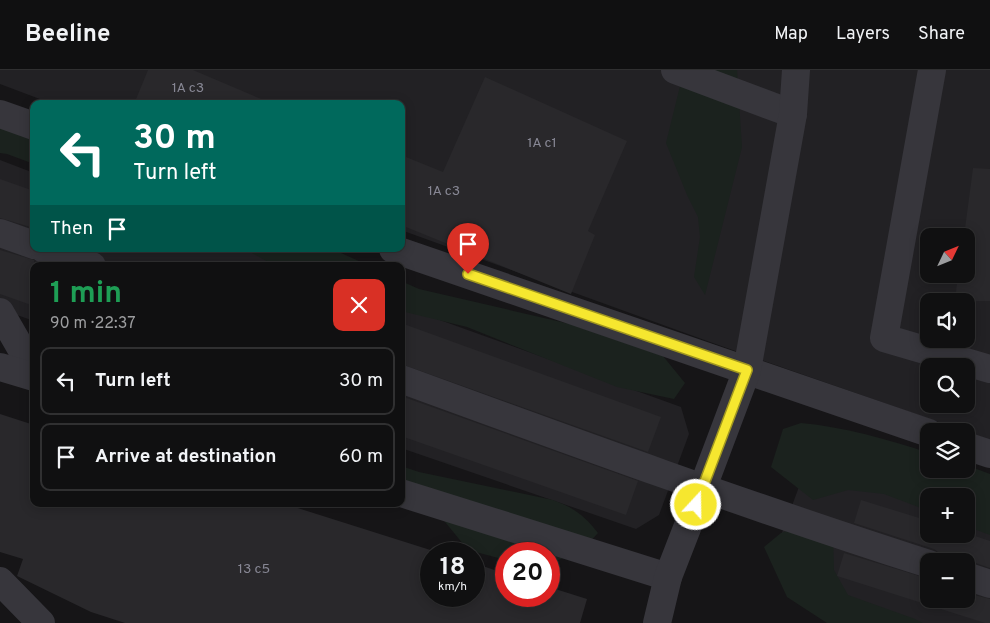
<!DOCTYPE html>
<meta charset="utf-8">
<style>
body{margin:0;font-family:Overpass,sans-serif;background:#19191a;color:#f1f3f6;height:100vh;display:flex;flex-direction:column;font-size:19px;white-space:nowrap}
*{box-sizing:border-box;margin:0}
p{font-size:16px;color:#9c9d9f}
.icon{flex:none;width:28px;height:28px;fill:none;stroke:currentColor;stroke-width:2;stroke-linecap:round;stroke-linejoin:round}
.map{position:relative;flex:1;overflow:hidden}
.sheet{position:absolute;left:30px;top:192px;width:375px;height:245px;display:flex;flex-direction:column;background:#101011;border-radius:10px;box-shadow:0 2px 12px #0003,0 0 0 1px #303031}
.sheet>*{flex:none}
.hud{position:absolute;left:30px;top:30px;width:375px;height:152px;border-radius:10px;box-shadow:0 2px 12px #0003,0 0 0 1px #303031;background:#00695c;color:#fff;overflow:hidden}
.needle{width:32px;rotate:47deg}
.fabs{position:absolute;left:920px;top:158px;display:grid;gap:10px}
.fabs a{display:grid;place-items:center;width:55px;height:55px;border-radius:10px;background:#101011;box-shadow:0 2px 12px #0003,0 0 0 1px #303031;font-size:25px}
.speed{position:absolute;left:420px;top:472px;display:flex;gap:10px;font-size:25px;font-weight:700;text-align:center}
.speed>*{display:grid;place-content:center;width:65px;height:65px;border-radius:50%;background:#101011;box-shadow:0 2px 12px #0003,0 0 0 1px #303031;line-height:1}
.speed small{font-size:12px;font-weight:400}
.speed .limit{border:8px solid #d22;background:#fff;color:#111}
.pin{position:absolute;display:grid;place-items:center;width:42px;height:42px;color:#fff;margin:-51px -21px;border-radius:50% 50% 50% 0;rotate:-45deg;box-shadow:0 0 5px #0007}
.pin .icon{rotate:45deg}
.me{position:absolute;width:55px;margin:-28px;rotate:21deg;stroke-linejoin:round;filter:drop-shadow(0 0 4px #0008)}
.turn{display:flex;align-items:center;gap:18px;height:105px;padding:0 20px;font-size:22px}
.turn .icon{width:65px;height:65px;stroke-width:2.5}
.turn b{display:block;font-size:35px;line-height:42px}
.then{display:flex;align-items:center;height:48px;padding:0 20px;background:#0003;gap:10px;font-size:19px}
.round{display:grid;place-items:center;flex:none;width:52px;height:52px;border-radius:10px;background:#19191a}
.overview{display:flex;align-items:center;justify-content:space-between;height:85px;padding:0 20px}
h1{font-size:30px;font-weight:700;line-height:38px;color:#1e9e55}
ul{padding:0;list-style:none}
li{display:flex;align-items:center;gap:15px;height:68px;margin:0 10px 8px;padding:0 10px;border:2px solid #303031;border-radius:10px}
li div{flex:1}
li b{display:block;font-size:19px}
li em{font-style:normal}
header{display:flex;align-items:center;gap:30px;box-sizing:border-box;height:70px;padding:0 25px;background:#101011;border-bottom:1px solid #303031}
header strong{font-size:24px}
nav{display:flex;gap:28px;margin-inline-start:auto;font-size:18px}
.map>svg:first-child{display:block}
.built{fill:#222124;fill-rule:evenodd}
.green{fill:#1b221e}
.building{fill:#29282b}
.lines{fill:none;stroke-linecap:round;stroke-linejoin:round}
.minor{stroke:#37363c;stroke-width:28}
.route-casing{stroke:#a0961f;stroke-width:12}
.route{stroke:#f6e72f;stroke-width:9}
.labels{text-anchor:middle;stroke-width:5;stroke-linejoin:round;paint-order:stroke}
.number-label{font-size:14px;fill:#878794}
</style>
<header>
<strong>Beeline</strong>
<nav><a>Map</a><a>Layers</a><a>Share</a></nav>
</header>
<div class="map">
<svg width="990" height="553" viewBox="0 0 990 553">
<rect width="100%" height="100%" fill="#161517"/>
<!-- built -->
<g class="built">
<path d="M 0,0 L 990,0 L 990,370 L 710,272 L 401,160 L 401,34 L 53,34 L 0,14 ZM 929,166 L 966,166 L 966,204 L 929,204 ZM 929,231 L 966,231 L 966,269 L 929,269 ZM 929,296 L 966,296 L 966,334 L 929,334 Z"/>
<path d="M 0,90 L 34,103 L 34,179 L 244,179 L 292,196 L 34,196 L 34,251 L 0,239 Z"/>
<path d="M 401,236 L 681,337 L 689,364 L 659,445 L 636,459 L 401,378 Z"/>
<path d="M 803,406 L 929,427 L 929,464 L 966,464 L 966,439 L 990,447 L 990,553 L 919,553 L 790,511 L 773,487 ZM 929,491 L 966,491 L 966,529 L 929,529 Z"/>
</g>
<!-- green -->
<g class="green">
<path d="M 677,0 L 737,0 L 742,77 L 705,225 L 694,207 L 700,167 L 698,147 L 687,125 L 666,73 L 680,16 Z"/>
<path d="M 0,53 L 34,65 L 34,94 L 7,84 L 0,83 Z"/>
<path d="M 245,179 L 332,179 L 370,196 L 275,196 Z"/>
<path d="M 401,211 L 419,219 L 570,254 L 663,286 L 685,313 L 674,329 L 617,317 L 467,257 L 401,241 Z"/>
<path d="M 801,353 C 844,357 887,369 929,383 L 929,399 L 966,399 L 966,395 L 990,404 L 990,465 L 966,456 L 966,426 L 929,426 L 929,441 L 884,424 L 848,420 L 813,430 L 771,397 L 783,359 Z"/>
<path d="M 401,396 L 419,402 L 553,430 C 574,438 584,445 598,463 L 586,476 L 555,492 L 549,493 L 549,484 L 506,484 L 506,490 L 468,480 L 432,436 L 401,422 Z"/>
<path d="M 799,457 L 833,463 L 834,500 L 848,525 L 915,549 L 923,553 L 827,553 L 787,527 L 764,477 L 781,463 Z"/>
</g>
<!-- building -->
<g class="building">
<path d="M 148,0 L 193,0 L 273,34 L 134,34 Z"/>
<path d="M 485,7 L 627,71 L 588,161 L 595,165 L 571,224 L 401,155 L 401,85 L 443,102 Z"/>
<path d="M 973,98 L 990,99 L 990,231 L 955,231 L 958,204 L 966,204 L 966,166 L 964,166 Z"/>
<path d="M 0,109 L 34,121 L 34,158 L 0,148 Z"/>
<path d="M 0,180 L 34,190 L 34,236 L 0,224 Z"/>
<path d="M 401,253 L 661,347 L 648,382 L 401,294 Z"/>
<path d="M 401,326 L 638,411 L 626,445 L 401,366 Z"/>
<path d="M 0,344 L 34,355 L 34,434 L 285,434 L 443,484 L 431,484 L 431,526 L 474,526 L 474,493 L 506,504 L 506,526 L 549,526 L 549,517 L 587,529 L 580,553 L 125,553 L 91,542 L 17,506 L 23,489 L 0,482 Z"/>
<path d="M 861,430 L 929,451 L 929,464 L 966,463 L 990,471 L 990,498 L 970,491 L 944,491 L 941,484 L 934,479 L 854,453 Z"/>
<path d="M 844,483 L 929,509 L 929,529 L 966,529 L 966,523 L 990,529 L 990,553 L 985,553 L 837,506 Z"/>
</g>
<g class="lines">
<!-- minor -->
<g class="minor">
<path d="M 675,0 L 793,44"/>
<path d="M 932,0 L 884,268 L 990,299"/>
<path d="M 0,44 L 34,56"/>
<path d="M 0,163 L 34,175"/>
<path d="M 44,179 L 92,196"/>
<path d="M 393,179 L 929,363"/>
<path d="M 0,242 L 34,301"/>
<path d="M 0,297 L 34,307"/>
<path d="M 401,309 C 576,373 751,437 929,494"/>
<path d="M 966,376 L 990,384"/>
<path d="M 401,423 L 668,507"/>
<path d="M 966,506 L 990,514"/>
<path d="M 0,511 L 41,553"/>
<path d="M 657,553 L 668,507 L 703,417 L 747,300 L 793,44 L 796,0"/>
</g>
</g>
<g class="lines">
<defs>
<path id="route" d="M 468,204 L 747,300 L 696,435"/>
</defs>
<!-- route casing -->
<use href="#route" class="route-casing"/>
<!-- route -->
<use href="#route" class="route"/>
</g>
<g class="labels">
<!-- number labels -->
<g class="number-label">
<text x="188" y="22">1А с3</text>
<text x="542" y="77">1А с1</text>
<text x="444" y="125">1А с3</text>
<text x="254" y="503">13 с5</text>
</g>
</g>
</svg>
<div class="fabs">
<a><svg class="needle" viewBox="-14 -14 28 28"><path d="M0-13l5 13h-10z" fill="#e53935"/><path d="M0 13l5-13h-10z" fill="#9c9d9f"/></svg></a>
<a><svg class="icon" aria-label="sound" viewBox="0 0 24 24"><path d="M4 9h4l5-4v14l-5-4H4zM17 9q2 3 0 6"/></svg></a>
<a><svg class="icon" aria-label="search" viewBox="0 0 24 24"><circle cx="10" cy="10" r="6"/><path d="M15 15l6 6"/></svg></a>
<a><svg class="icon" aria-label="layers" viewBox="0 0 24 24"><path d="M12 4l9 5-9 5-9-5zM3 14l9 5 9-5"/></svg></a>
<a>+</a>
<a>−</a>
</div>
<div class="speed"><div>18<small>km/h</small></div><div class="limit">20</div></div>
<div class="pin" style="left:468px;top:204px;background:#d93025"><svg class="icon" aria-label="arrive" viewBox="0 0 24 24"><path d="M6 21V4h12l-3 4 3 4H6"/></svg></div>
<svg class="me" style="left:696px;top:435px" viewBox="-20 -20 40 40"><circle r="17" fill="#f6e72f" stroke="#fff" stroke-width="3"/><path d="M0-11L8 9 0 5-8 9z" fill="#fff"/></svg>
<div class="hud">
<div class="turn"><svg class="icon" aria-label="left" viewBox="0 0 24 24"><path d="M17 20v-9H6M10 6l-5 5 5 5"/></svg><div><b>30 m</b>Turn left</div></div>
<div class="then">Then<svg class="icon" aria-label="arrive" viewBox="0 0 24 24"><path d="M6 21V4h12l-3 4 3 4H6"/></svg></div>
</div>
<section class="sheet">
<div class="overview"><div><h1>1 min</h1><p>90 m · 22:37</p></div><a class="round" style="background:#d93025;color:#fff"><svg class="icon" aria-label="close" viewBox="0 0 24 24"><path d="M6 6l12 12M18 6L6 18"/></svg></a></div>
<ul>
<li><svg class="icon" aria-label="left" viewBox="0 0 24 24"><path d="M17 20v-9H6M10 6l-5 5 5 5"/></svg><div><b>Turn left</b></div><em>30 m</em></li>
<li><svg class="icon" aria-label="arrive" viewBox="0 0 24 24"><path d="M6 21V4h12l-3 4 3 4H6"/></svg><div><b>Arrive at destination</b></div><em>60 m</em></li>
</ul>
</section>
</div>
